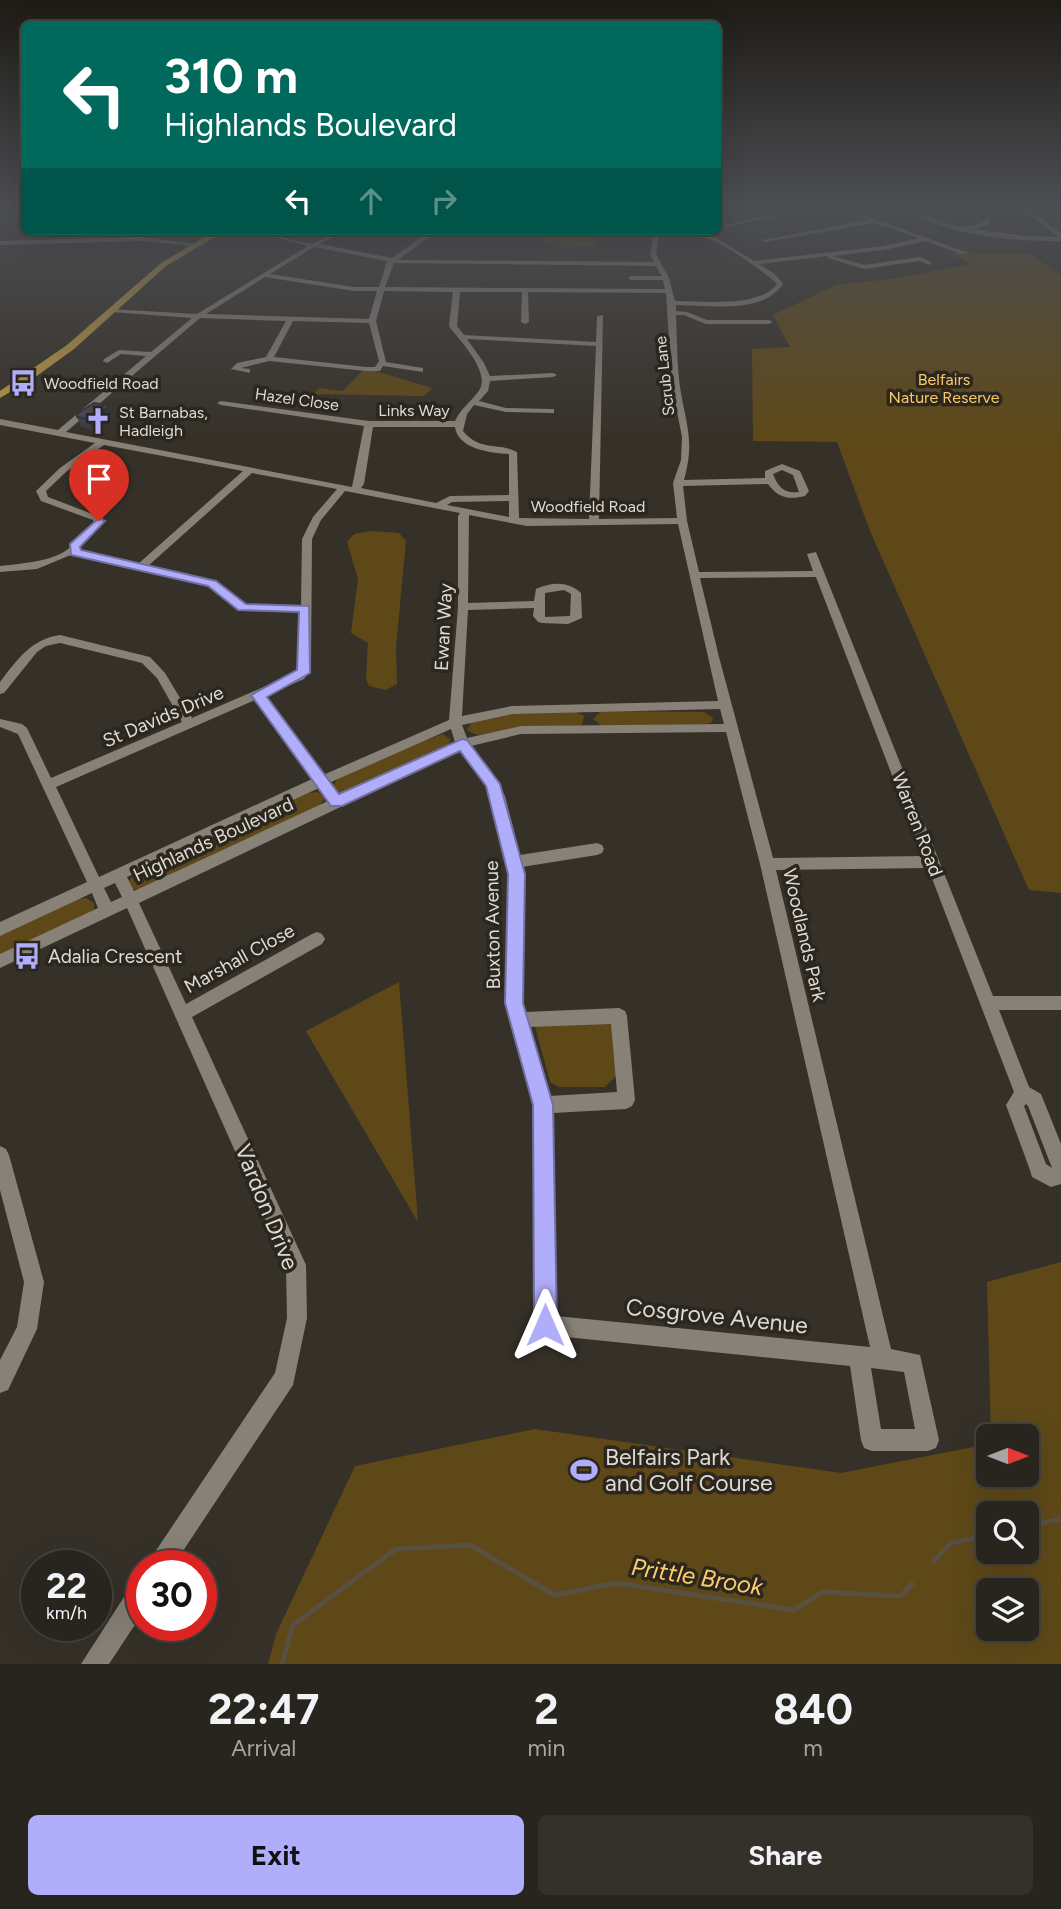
<!DOCTYPE html>
<style>
body{margin:0;font-family:Figtree,sans-serif;background:#34312b;color:#f1f3f6;height:100vh;display:flex;flex-direction:column;font-size:26px;white-space:nowrap}
*{box-sizing:border-box;margin:0}
p{font-size:23px;color:#a5a5a4}
.icon{flex:none;width:38px;height:38px;fill:none;stroke:currentColor;stroke-width:2;stroke-linecap:round;stroke-linejoin:round}
.map{position:relative;height:1664px;overflow:hidden}
.details{display:flex;flex-direction:column;background:#28251e;flex:1}
.details>*{flex:none}
.banner{position:absolute;left:21px;top:21px;width:700px;height:214px;border-radius:10px;box-shadow:0 7px 28px #0002,0 0 0 2px #44423c;background:#00695c;color:#fff;overflow:hidden}
.needle{width:46px;rotate:90deg}
.fabs{position:absolute;left:976px;top:1424px;display:grid;gap:14px}
.fabs a{display:grid;place-items:center;width:63px;height:63px;border-radius:10px;background:#28251e;box-shadow:0 7px 28px #0002,0 0 0 2px #44423c;font-size:35px}
.speed{position:absolute;left:21px;top:1550px;display:flex;gap:14px;font-size:35px;font-weight:700;text-align:center}
.speed>*{display:grid;place-content:center;width:91px;height:91px;border-radius:50%;background:#28251e;box-shadow:0 7px 28px #0002,0 0 0 2px #44423c;line-height:1}
.speed small{font-size:18px;font-weight:400}
.speed .limit{border:10px solid #d22;background:#fff;color:#111}
.pin{position:absolute;display:grid;place-items:center;width:60px;height:60px;color:#fff;margin:-72px -30px;border-radius:50% 50% 50% 0;rotate:-45deg;box-shadow:0 0 7px #0007}
.pin .icon{rotate:45deg}
.me{position:absolute;width:77px;margin:-38px;rotate:0deg;stroke-linejoin:round;filter:drop-shadow(0 0 5px #0008)}
.turn{display:flex;align-items:center;gap:24px;height:147px;padding:0 28px;font-size:32px}
.turn .icon{width:91px;height:91px;stroke-width:2.5}
.turn b{display:block;font-size:49px;line-height:60px}
.lanes{display:flex;align-items:center;height:66px;padding:0 28px;background:#0003;justify-content:center;gap:35px;direction:ltr}
.lanes .off{opacity:.35}
.eta{display:flex;justify-content:space-evenly;align-items:center;height:119px;text-align:center}
.eta b{font-size:42px;font-weight:700;line-height:49px}
.cta{display:flex;gap:14px;margin-top:auto;padding:14px 28px}
.cta a{flex:1;height:80px;border-radius:10px;background:#b0aefa;color:#111;font-size:28px;font-weight:700;line-height:80px;text-align:center}
.cta a+a{background:#34312b;color:#f1f3f6}
.map>svg:first-child{display:block}
.green{fill:#5e4818;fill-rule:evenodd}
.lines{fill:none;stroke-linecap:round;stroke-linejoin:round}
.stream{stroke:#585041;stroke-width:5}
.street{fill:#878177;fill-rule:evenodd}
.primary{fill:#ba9845;fill-rule:evenodd}
.wall{fill:#3d3d46}
.shaded-wall{fill:#323239}
.building{fill:#474751;stroke:#323239;stroke-width:2}
.route{fill:#b0aefa;stroke:#7271a2;stroke-width:2}
.labels{text-anchor:middle;stroke-width:7;stroke-linejoin:round;paint-order:stroke}
.far-street-label{font-size:16px;fill:#dedbd5;stroke:#2c271e}
.far-park-label{font-size:16px;fill:#f9cb67;stroke:#2c271e}
.far-poi-label{font-size:16px;fill:#dedbd5;stroke:#2c271e;text-anchor:start}
.street-label{font-size:19px;fill:#dedbd5;stroke:#2c271e}
.poi-label{font-size:19px;fill:#dedbd5;stroke:#2c271e;text-anchor:start}
.near-street-label{font-size:23px;fill:#dedbd5;stroke:#2c271e}
.near-poi-label{font-size:23px;fill:#dedbd5;stroke:#2c271e;text-anchor:start}
.near-water-label{font-size:24px;font-style:italic;fill:#fdce6a;stroke:#2c271e}
</style>
<div class="map">
<svg width="1061" height="1664" viewBox="0 0 1061 1664">
<rect width="100%" height="100%" fill="#363128"/>
<!-- green -->
<g class="green">
<path d="M 551,231 L 600,231 L 598,246 L 557,247 L 556,244 L 541,243 Z"/>
<path d="M 949,253 L 1028,253 L 1061,275 L 1061,893 L 1029,890 L 870,531 L 837,442 L 753,441 L 752,349 L 790,347 L 773,315 L 836,285 L 891,279 L 971,264 Z"/>
<path d="M 363,370 L 375,371 L 432,388 L 424,396 L 313,394 L 319,388 L 343,391 Z"/>
<path d="M 371,531 L 399,533 L 406,541 L 396,647 L 397,684 L 386,690 L 369,686 L 366,679 L 368,643 L 351,633 L 358,579 L 347,542 L 354,534 Z"/>
<path d="M 574,711 L 584,716 L 582,725 L 520,728 L 477,735 L 467,730 L 471,722 L 512,713 Z"/>
<path d="M 601,711 L 704,712 L 713,718 L 711,723 L 702,724 L 602,726 L 593,719 Z"/>
<path d="M 443,734 L 450,739 L 449,745 L 345,794 L 333,791 L 332,786 L 338,779 L 398,750 Z"/>
<path d="M 318,792 L 325,798 L 318,807 L 142,890 L 131,889 L 129,880 L 139,871 L 308,793 Z"/>
<path d="M 86,898 L 94,903 L 94,909 L 87,916 L 0,957 L 0,935 L 77,899 Z"/>
<path d="M 399,982 L 418,1222 L 306,1031 Z"/>
<path d="M 533,1019 L 612,1020 L 618,1074 L 605,1087 L 559,1087 L 550,1082 Z"/>
<path d="M 1061,1262 L 1061,1664 L 268,1664 L 276,1634 L 355,1466 L 535,1429 L 841,1473 L 989,1444 L 989,1475 L 1027,1475 L 1027,1437 L 991,1437 L 987,1282 ZM 989,1514 L 1027,1514 L 1027,1552 L 989,1552 ZM 989,1591 L 1027,1591 L 1027,1629 L 989,1629 Z"/>
</g>
<g class="lines">
<!-- stream -->
<g class="stream">
<path d="M 1027,1526 L 1061,1519"/>
<path d="M 934,1561 L 951,1543 L 989,1535"/>
<path d="M 282,1664 L 293,1625 L 396,1549 L 470,1545 L 554,1595 L 617,1583 L 793,1610 L 823,1592 L 901,1596 L 912,1584"/>
</g>
<!-- street -->
<g class="street">
<path d="M 813,205 L 825,205 L 727,227 L 724,225 Z"/>
<path d="M 828,205 L 835,205 L 969,253 L 961,254 L 926,241 L 884,250 L 832,256 L 864,265 L 920,257 L 932,262 L 930,265 L 919,261 L 864,269 L 828,258 L 827,256 L 759,264 L 775,274 L 783,284 C 762,315 708,305 676,305 L 676,311 L 687,312 L 707,320 L 769,320 L 773,322 L 769,324 L 706,324 L 684,315 L 676,315 C 677,339 677,364 680,387 C 686,425 695,441 684,480 L 765,478 L 765,471 L 782,464 L 800,471 L 809,491 L 805,496 C 789,500 778,498 768,484 L 683,486 L 687,521 L 699,572 L 813,571 L 807,554 L 816,552 L 993,996 L 1061,996 L 1061,1010 L 999,1010 L 1029,1087 L 1041,1094 L 1061,1144 L 1061,1184 L 1051,1187 L 1032,1177 L 1030,1170 L 1006,1105 L 1014,1092 L 928,868 L 776,870 L 891,1349 L 920,1355 L 939,1440 L 936,1448 L 928,1451 L 872,1451 L 864,1448 L 861,1440 L 850,1366 L 546,1335 L 539,1332 L 536,1325 L 536,1125 L 534,1105 L 509,1020 L 506,1003 L 508,862 L 491,796 L 480,775 L 460,750 L 139,903 L 186,1004 L 312,934 L 317,932 L 322,934 L 325,939 L 322,944 L 192,1017 L 306,1265 L 307,1318 L 293,1385 L 173,1566 L 147,1566 L 151,1558 L 275,1373 L 287,1318 L 286,1266 L 127,908 L 0,968 L 0,954 L 98,908 L 92,893 L 0,936 L 0,922 L 87,882 L 18,734 L 0,727 L 0,719 L 22,724 L 27,728 L 51,778 L 182,722 L 157,678 L 142,663 L 60,643 L 46,646 L 37,652 L 4,693 L 0,694 L 0,682 C 17,660 31,639 60,635 L 150,657 L 165,673 L 192,718 L 296,673 L 299,669 L 300,612 L 243,611 L 208,585 L 82,558 L 73,554 L 37,569 L 0,572 L 0,566 C 18,564 58,561 70,547 C 78,539 85,530 94,522 L 93,520 L 41,501 L 36,491 L 60,468 L 95,443 L 0,425 L 0,419 L 58,430 L 146,356 L 121,354 L 107,363 L 103,361 L 104,359 L 119,350 L 151,352 L 192,318 L 111,312 L 109,309 L 197,314 L 308,246 L 252,231 C 269,231 300,245 313,243 C 325,240 332,231 345,231 L 319,244 L 392,258 L 430,231 L 437,231 L 398,260 L 401,260 L 654,262 L 650,254 L 654,231 L 660,231 L 660,233 L 713,236 L 754,261 L 884,246 L 919,238 L 875,223 L 765,242 L 762,240 L 868,220 ZM 659,237 C 674,237 695,235 709,239 C 722,242 769,275 777,284 C 760,308 702,301 675,301 L 669,278 L 656,254 ZM 314,247 L 387,261 L 379,287 L 354,287 L 270,274 ZM 394,263 L 656,266 L 662,276 L 631,276 L 628,278 L 631,280 L 663,280 L 665,289 L 385,287 ZM 265,277 L 354,291 L 377,291 L 369,319 L 206,314 ZM 384,291 L 453,292 L 449,326 C 460,341 493,374 478,392 C 470,403 461,408 455,421 L 369,421 L 221,401 L 217,403 L 221,405 L 364,426 L 352,487 L 66,432 L 200,318 L 286,321 L 266,357 L 237,363 L 231,369 L 250,373 L 250,369 L 241,368 L 269,361 L 366,371 L 380,371 L 383,366 L 423,372 L 423,368 L 386,362 L 376,321 ZM 460,292 L 522,292 L 521,322 L 525,324 L 529,322 L 528,292 L 666,293 L 672,386 L 682,437 L 681,460 L 673,483 L 677,518 L 599,519 L 603,315 L 597,316 L 596,342 L 464,335 L 457,326 ZM 293,321 L 369,323 L 379,361 L 375,367 L 366,367 L 274,357 ZM 467,339 L 596,346 L 589,519 L 519,518 L 517,452 C 499,442 480,452 463,431 L 467,414 L 474,405 L 506,412 L 554,413 L 554,409 L 551,409 L 506,408 L 479,401 L 488,391 L 490,381 L 553,377 L 557,375 L 553,373 L 490,376 L 484,363 ZM 373,427 L 455,427 C 458,449 490,453 509,454 L 509,495 L 450,496 L 436,503 L 361,488 L 364,484 ZM 104,445 L 243,471 L 138,564 L 85,553 L 80,549 L 82,543 L 102,525 L 103,518 L 48,497 L 46,491 L 66,472 ZM 782,470 L 793,475 L 799,492 C 784,494 778,487 773,474 ZM 252,473 L 337,489 L 313,517 L 302,539 L 301,606 L 246,605 L 216,581 L 148,566 ZM 345,491 L 460,513 L 458,516 L 458,607 L 449,720 L 323,775 L 265,696 L 304,679 L 311,669 L 312,539 L 321,520 ZM 509,501 L 509,517 L 447,505 L 452,502 ZM 469,515 L 527,526 L 678,524 L 718,701 L 512,706 L 462,716 L 468,610 L 534,608 L 533,616 L 538,622 L 542,623 L 568,624 L 582,618 L 581,593 C 568,581 552,582 536,589 L 534,601 L 468,603 ZM 816,577 L 923,856 L 773,858 L 719,657 L 700,578 ZM 564,590 L 571,594 L 570,616 L 545,617 L 545,593 ZM 255,700 L 312,779 L 99,877 L 56,787 ZM 720,709 L 724,724 L 521,726 L 467,738 L 462,725 L 512,714 ZM 451,729 L 455,742 L 339,796 L 329,783 ZM 726,732 L 760,864 L 870,1347 L 556,1316 L 553,1113 L 626,1109 L 632,1106 L 635,1100 L 627,1016 L 625,1011 L 619,1008 L 525,1012 L 522,1003 L 522,867 L 597,855 L 602,853 L 604,849 L 602,845 L 597,843 L 520,855 L 505,796 L 490,769 L 471,746 L 521,734 ZM 319,788 L 328,801 L 134,891 L 127,877 ZM 115,883 L 122,897 L 111,902 L 104,888 ZM 611,1024 L 617,1092 L 549,1096 L 529,1027 ZM 1026,1104 L 1028,1106 L 1052,1168 L 1046,1164 L 1024,1106 ZM 871,1368 L 904,1372 L 915,1429 L 881,1429 Z"/>
<path d="M 904,205 C 913,205 917,210 924,214 C 945,224 969,234 988,218 L 991,220 L 987,225 L 974,229 L 1025,236 L 1059,237 L 1021,209 L 1009,205 L 1061,205 L 1061,209 L 1029,210 L 1061,233 L 1061,241 C 1014,241 942,237 904,205 Z"/>
<path d="M 142,237 L 196,244 L 193,246 L 142,241 L 0,245 L 0,241 Z"/>
<path d="M 0,1146 L 6,1149 L 9,1155 L 44,1282 L 37,1329 L 8,1390 L 0,1393 L 0,1360 L 17,1327 L 24,1282 L 0,1190 Z"/>
<path d="M 142,1580 L 142,1614 L 109,1664 L 81,1664 L 133,1583 Z"/>
</g>
<!-- primary -->
<path class="primary" d="M 215,231 L 225,231 L 166,266 L 74,349 L 34,378 L 0,398 L 0,391 L 67,345 L 161,263 Z"/>
</g>
<!-- wall -->
<path class="wall" d="M 114,416 L 92,429 L 81,427 L 77,417 Z"/>
<!-- shaded-wall -->
<path class="shaded-wall" d="M 110,406 L 114,416 L 92,429 L 88,419 Z"/>
<!-- building -->
<path class="building" d="M 94,403 L 110,406 L 88,419 L 77,417 L 77,414 Z"/>
<!-- sky -->
<linearGradient id="sky" x2="0" y2="1"><stop stop-color="#1e1b16"/><stop offset="0.47" stop-color="#4c4e53"/><stop offset="1" stop-color="#4c4e53" stop-opacity="0"/></linearGradient>
<rect width="1061" height="438" fill="url(#sky)"/>
<!-- route -->
<path class="route" d="M 99,518 L 105,521 L 80,547 L 81,550 L 216,581 L 246,604 L 309,606 L 310,673 L 267,697 L 339,794 L 462,739 L 467,740 L 500,784 L 525,874 L 523,1003 L 553,1105 L 557,1325 L 554,1333 L 545,1336 L 537,1333 L 534,1325 L 533,1105 L 505,1003 L 508,874 L 486,786 L 460,751 L 342,806 L 331,806 L 251,695 L 297,670 L 299,612 L 238,610 L 208,586 L 71,555 L 70,544 Z"/>
<!-- icons -->
<defs>
<symbol id="bus-bare" viewBox="-9 -9 18 18"><path d="M-5-6H5V4H4V6H2V4H-2V6H-4V4H-5ZM-3.5-4V0h7V-4ZM-3.5 1.2v1.5H-2V1.2ZM2 1.2v1.5H3.5V1.2Z" fill="#b0aefa" stroke="#2c271e" stroke-width="2.5" paint-order="stroke"/></symbol>
<symbol id="church-bare" viewBox="-9 -9 18 18"><path d="M-1.2-6h2.4v3.5h3.3v2.4h-3.3V6h-2.4V-.1h-3.3v-2.4h3.3Z" fill="#b0aefa" stroke="#2c271e" stroke-width="2.5" paint-order="stroke"/></symbol>
<symbol id="stadium-bare" viewBox="-9 -9 18 18"><path d="M0-5a6.5 5 0 1 0 0 10a6.5 5 0 1 0 0-10ZM-3.5-1.8h7v3.6h-7Z" fill="#b0aefa" stroke="#2c271e" stroke-width="2.5" paint-order="stroke"/></symbol>
</defs>
<g fill-rule="evenodd">
<use href="#bus-bare" x="4" y="364" width="38" height="38"/>
<use href="#church-bare" x="79" y="402" width="38" height="38"/>
<use href="#bus-bare" x="8" y="937" width="38" height="38"/>
<use href="#stadium-bare" x="565" y="1451" width="38" height="38"/>
</g>
<g class="labels">
<!-- far-street labels -->
<g class="far-street-label">
<text transform="translate(664 376) rotate(-96)" y="6">Scrub Lane</text>
<text transform="translate(297 399) rotate(8)" y="6">Hazel Close</text>
<text x="414" y="416">Links Way</text>
<text x="588" y="512">Woodfield Road</text>
</g>
<!-- far-park labels -->
<g class="far-park-label">
<text x="944" y="385">Belfairs<tspan x="944" dy="18">Nature Reserve</tspan></text>
</g>
<!-- far-poi labels -->
<g class="far-poi-label">
<text x="44" y="389">Woodfield Road</text>
<text x="119" y="418">St Barnabas,<tspan x="119" dy="18">Hadleigh</tspan></text>
</g>
<!-- street labels -->
<g class="street-label">
<text transform="translate(443 627) rotate(-87)" y="7">Ewan Way</text>
<text transform="translate(163 716) rotate(-23)" y="7">St Davids Drive</text>
<text transform="translate(918 824) rotate(69)" y="7">Warren Road</text>
<text transform="translate(213 839) rotate(-25)" y="7">Highlands Boulevard</text>
<text transform="translate(492 925) rotate(-91)" y="7">Buxton Avenue</text>
<text transform="translate(805 935) rotate(77)" y="7">Woodlands Park</text>
<text transform="translate(239 958) rotate(-29)" y="7">Marshall Close</text>
</g>
<!-- poi labels -->
<g class="poi-label">
<text x="48" y="963">Adalia Crescent</text>
</g>
<!-- near-street labels -->
<g class="near-street-label">
<text transform="translate(267 1207) rotate(68)" y="8">Vardon Drive</text>
<text transform="translate(717 1316) rotate(6)" y="8">Cosgrove Avenue</text>
</g>
<!-- near-poi labels -->
<g class="near-poi-label">
<text x="605" y="1465">Belfairs Park<tspan x="605" dy="26">and Golf Course</tspan></text>
</g>
<!-- near-water labels -->
<g class="near-water-label">
<text transform="translate(697 1577) rotate(9)" y="8">Prittle Brook</text>
</g>
</g>
</svg>
<div class="fabs">
<a><svg class="needle" viewBox="-14 -14 28 28"><path d="M0-13l5 13h-10z" fill="#e53935"/><path d="M0 13l5-13h-10z" fill="#a5a5a4"/></svg></a>
<a><svg class="icon" aria-label="search" viewBox="0 0 24 24"><circle cx="10" cy="10" r="6"/><path d="M15 15l6 6"/></svg></a>
<a><svg class="icon" aria-label="layers" viewBox="0 0 24 24"><path d="M12 4l9 5-9 5-9-5zM3 14l9 5 9-5"/></svg></a>
</div>
<div class="speed"><div>22<small>km/h</small></div><div class="limit">30</div></div>
<div class="pin" style="left:99px;top:521px;background:#d93025"><svg class="icon" aria-label="arrive" viewBox="0 0 24 24"><path d="M6 21V4h12l-3 4 3 4H6"/></svg></div>
<svg class="me" style="left:545px;top:1325px" viewBox="-20 -20 40 40"><path d="M0-17L14 15 0 8-14 15z" fill="#b0aefa" stroke="#fff" stroke-width="4"/></svg>
<div class="banner">
<div class="turn"><svg class="icon" aria-label="left" viewBox="0 0 24 24"><path d="M17 20v-9H6M10 6l-5 5 5 5"/></svg><div><b>310 m</b>Highlands Boulevard</div></div>
<div class="lanes"><svg class="icon" aria-label="left" viewBox="0 0 24 24"><path d="M17 20v-9H6M10 6l-5 5 5 5"/></svg><svg class="icon off" aria-label="ahead" viewBox="0 0 24 24"><path d="M12 20V5M6 11l6-6 6 6"/></svg><svg class="icon off" aria-label="right" viewBox="0 0 24 24"><path d="M7 20v-9h11M14 6l5 5-5 5"/></svg></div>
</div>
</div>
<section class="details">
<div class="eta">
<div><b>22:47</b><p>Arrival</p></div>
<div><b>2</b><p>min</p></div>
<div><b>840</b><p>m</p></div>
</div>
<div class="cta"><a>Exit</a><a>Share</a></div>
</section>
